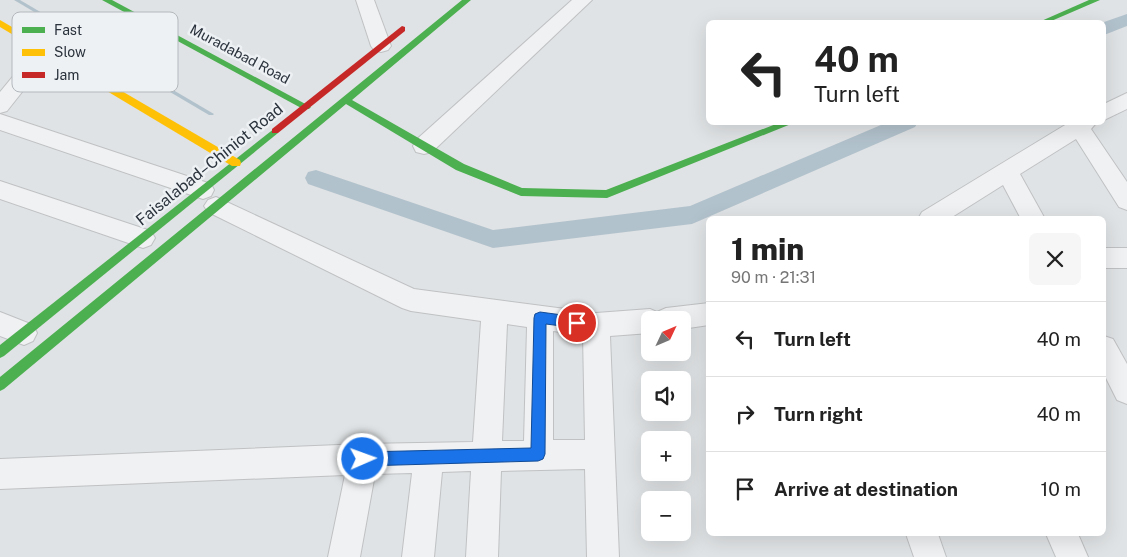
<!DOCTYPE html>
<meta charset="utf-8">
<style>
body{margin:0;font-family:"Public Sans",sans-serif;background:#f6f6f6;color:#222;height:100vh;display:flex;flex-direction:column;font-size:19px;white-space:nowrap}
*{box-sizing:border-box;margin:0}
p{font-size:16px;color:#767676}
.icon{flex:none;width:28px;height:28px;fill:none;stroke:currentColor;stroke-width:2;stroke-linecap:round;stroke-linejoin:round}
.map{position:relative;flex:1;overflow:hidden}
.panel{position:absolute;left:706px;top:216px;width:400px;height:320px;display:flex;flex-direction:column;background:#fff;border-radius:8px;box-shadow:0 5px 20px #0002}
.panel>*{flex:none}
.guide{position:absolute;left:706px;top:20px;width:400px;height:105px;border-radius:8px;box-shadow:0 5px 20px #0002;background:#fff;color:#222;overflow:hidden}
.needle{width:32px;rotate:46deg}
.tools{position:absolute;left:641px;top:311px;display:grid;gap:10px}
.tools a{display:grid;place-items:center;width:50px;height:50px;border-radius:8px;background:#fff;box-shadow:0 5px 20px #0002;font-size:25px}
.pin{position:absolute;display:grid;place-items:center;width:42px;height:42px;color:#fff;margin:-21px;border:2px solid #fff;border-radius:50%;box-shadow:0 1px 5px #0007}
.me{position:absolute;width:55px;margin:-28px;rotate:88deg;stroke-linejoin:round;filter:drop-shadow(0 0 4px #0008)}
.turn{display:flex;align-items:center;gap:18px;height:105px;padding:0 25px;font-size:22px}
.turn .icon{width:65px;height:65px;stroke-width:2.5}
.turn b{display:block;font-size:35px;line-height:42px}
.round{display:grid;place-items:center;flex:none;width:52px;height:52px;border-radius:8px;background:#f6f6f6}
.summary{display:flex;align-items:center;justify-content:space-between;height:85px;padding:0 25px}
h1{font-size:30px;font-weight:800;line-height:38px}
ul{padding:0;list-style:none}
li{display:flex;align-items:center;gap:15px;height:75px;padding:0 25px;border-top:1px solid #e0e0e0}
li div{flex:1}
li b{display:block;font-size:19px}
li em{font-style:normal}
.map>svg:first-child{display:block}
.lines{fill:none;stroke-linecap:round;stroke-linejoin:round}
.stream{fill:#b2c2cc;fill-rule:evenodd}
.canal{fill:#b2c2cc;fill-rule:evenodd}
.street-casing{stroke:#bfc1c3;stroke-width:2}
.street{fill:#eff1f2;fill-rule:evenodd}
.fast{fill:#4caf50;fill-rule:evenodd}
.slow{fill:#ffc107;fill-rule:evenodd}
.jam{fill:#c62828;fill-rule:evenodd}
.route{fill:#1a73e8;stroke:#114b97}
.labels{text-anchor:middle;stroke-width:5;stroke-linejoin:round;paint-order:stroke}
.far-street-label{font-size:14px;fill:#2a323c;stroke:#eef1f4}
.street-label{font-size:16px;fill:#2a323c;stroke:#eef1f4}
.key{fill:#eef1f4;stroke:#b3b8bd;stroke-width:1}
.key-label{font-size:14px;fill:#2a323c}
</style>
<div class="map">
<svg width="1127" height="557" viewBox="0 0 1127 557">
<rect width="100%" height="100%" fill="#e0e3e5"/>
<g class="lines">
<!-- stream -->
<path class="stream" d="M 14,0 L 20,0 L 214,114 L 213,115 L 209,115 Z"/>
<!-- canal -->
<g class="canal">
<path d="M 1127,14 L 1127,26 L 1104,35 L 1104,22 Z"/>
<path d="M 888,122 L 918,122 L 915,127 L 692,224 L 493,248 L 308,184 L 305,178 L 308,172 L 316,170 L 493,230 L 690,206 Z"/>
</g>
<defs>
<g id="street">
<path d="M 356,0 L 374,0 L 391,46 L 388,50 L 381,52 L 374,50 L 371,46 Z"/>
<path d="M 572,0 L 592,0 L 432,152 L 424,154 L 416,152 L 413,146 L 416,140 Z"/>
<path d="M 45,44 L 52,46 L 55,50 L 52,54 L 7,111 L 0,113 L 0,92 L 38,46 Z"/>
<path d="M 1127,93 L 1127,109 L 1104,120 L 1104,104 Z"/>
<path d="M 0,114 L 211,184 L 214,190 L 211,196 L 203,199 L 0,130 Z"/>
<path d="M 1070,122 L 1097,122 L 1091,129 L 1127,182 L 1127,210 L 1119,207 L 1076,139 L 1020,174 L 1045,219 L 1021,219 L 1003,185 L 949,219 L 918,219 L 922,212 Z"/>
<path d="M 0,181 L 151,231 L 155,238 L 151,245 L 143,248 L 0,199 Z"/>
<path d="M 216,197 L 414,289 L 596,313 L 650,309 L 657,312 L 666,308 L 709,303 L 709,325 L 682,329 L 682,320 L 650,320 L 650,333 L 610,336 L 619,557 L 587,557 L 585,469 L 501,471 L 498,557 L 466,557 L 471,471 L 442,472 L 434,557 L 402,557 L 412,473 L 375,474 L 360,557 L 328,557 L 345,475 L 0,489 L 0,459 L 363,444 L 473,442 L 481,321 L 411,311 L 402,308 L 208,212 L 204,206 L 208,200 ZM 507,324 L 527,327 L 524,441 L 502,441 ZM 553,331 L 583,335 L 585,440 L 553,440 Z"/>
<rect x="1104" y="248" width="23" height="20"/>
<path d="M 0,312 L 33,325 L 37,333 L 33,341 L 24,345 L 0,336 Z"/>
<path d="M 1104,336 L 1113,339 L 1127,364 L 1127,404 L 1117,400 L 1104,374 Z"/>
<path d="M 906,534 L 938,534 L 946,557 L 914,557 Z"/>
<path d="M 1046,534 L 1078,534 L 1088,557 L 1056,557 Z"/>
</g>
</defs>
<!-- street casing -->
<use href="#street" class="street-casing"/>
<!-- street -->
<use href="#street" class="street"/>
<!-- fast -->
<g class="fast">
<path d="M 102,0 L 112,0 L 311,107 L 309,109 L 303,109 Z"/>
<path d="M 462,0 L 471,0 L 352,100 L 464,164 L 522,188 L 606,190 L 781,122 L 796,122 L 607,198 L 521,196 L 456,170 L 346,104 L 4,389 L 0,391 L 0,377 Z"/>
<path d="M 1089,0 L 1100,0 L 1049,22 L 1039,22 Z"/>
<path d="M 275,128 L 278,129 L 278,133 L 4,356 L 0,358 L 0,345 Z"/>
</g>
<!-- slow -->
<path class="slow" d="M 0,20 L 240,160 L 241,163 L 240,166 L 232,166 L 0,27 Z"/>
<!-- jam -->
<path class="jam" d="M 402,26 L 405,27 L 405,31 L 278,133 L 272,133 L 272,129 Z"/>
</g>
<!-- route -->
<path class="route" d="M 540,312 L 577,317 L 582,319 L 583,323 L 582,326 L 577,328 L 546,324 L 545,454 L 543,459 L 538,461 L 363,466 L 358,464 L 356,459 L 358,454 L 363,452 L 531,448 L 534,318 L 535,314 Z"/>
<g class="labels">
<!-- far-street labels -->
<g class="far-street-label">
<text transform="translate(240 54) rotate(28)" y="5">Muradabad Road</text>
</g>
<!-- street labels -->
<g class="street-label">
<text transform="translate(209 164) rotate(-39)" y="6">Faisalabad–Chiniot Road</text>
</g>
</g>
<!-- legend -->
<rect x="12" y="12" width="166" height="80" rx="8" class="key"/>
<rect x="22" y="27" width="23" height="6" fill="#4caf50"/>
<rect x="22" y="49" width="23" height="7" fill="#ffc107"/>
<rect x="22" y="72" width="23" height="6" fill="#c62828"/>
<g class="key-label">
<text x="54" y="35">Fast</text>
<text x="54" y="57">Slow</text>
<text x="54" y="80">Jam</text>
</g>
</svg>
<div class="tools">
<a><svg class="needle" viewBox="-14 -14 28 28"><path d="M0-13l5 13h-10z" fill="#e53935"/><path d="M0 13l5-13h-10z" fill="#767676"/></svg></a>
<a><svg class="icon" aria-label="sound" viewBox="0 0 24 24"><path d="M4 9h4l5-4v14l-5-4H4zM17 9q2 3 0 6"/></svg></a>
<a>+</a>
<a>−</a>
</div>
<div class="pin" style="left:577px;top:323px;background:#d93025"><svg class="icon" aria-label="arrive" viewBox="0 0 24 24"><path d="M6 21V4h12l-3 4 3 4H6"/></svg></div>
<svg class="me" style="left:363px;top:459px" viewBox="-20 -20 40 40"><circle r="17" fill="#1a73e8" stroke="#fff" stroke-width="3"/><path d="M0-11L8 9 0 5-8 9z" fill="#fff"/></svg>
<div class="guide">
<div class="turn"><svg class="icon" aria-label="left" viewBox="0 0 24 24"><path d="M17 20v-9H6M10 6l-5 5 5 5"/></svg><div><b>40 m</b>Turn left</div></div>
</div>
<section class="panel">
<div class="summary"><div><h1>1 min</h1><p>90 m · 21:31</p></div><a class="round"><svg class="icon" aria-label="close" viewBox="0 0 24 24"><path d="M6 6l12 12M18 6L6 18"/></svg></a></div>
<ul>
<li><svg class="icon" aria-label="left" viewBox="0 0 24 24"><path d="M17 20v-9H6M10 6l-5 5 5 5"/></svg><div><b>Turn left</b></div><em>40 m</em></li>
<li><svg class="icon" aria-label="right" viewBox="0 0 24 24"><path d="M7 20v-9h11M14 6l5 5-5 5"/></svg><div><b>Turn right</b></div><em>40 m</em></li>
<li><svg class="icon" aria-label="arrive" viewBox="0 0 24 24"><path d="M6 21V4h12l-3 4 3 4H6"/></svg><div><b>Arrive at destination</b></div><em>10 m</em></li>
</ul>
</section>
</div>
